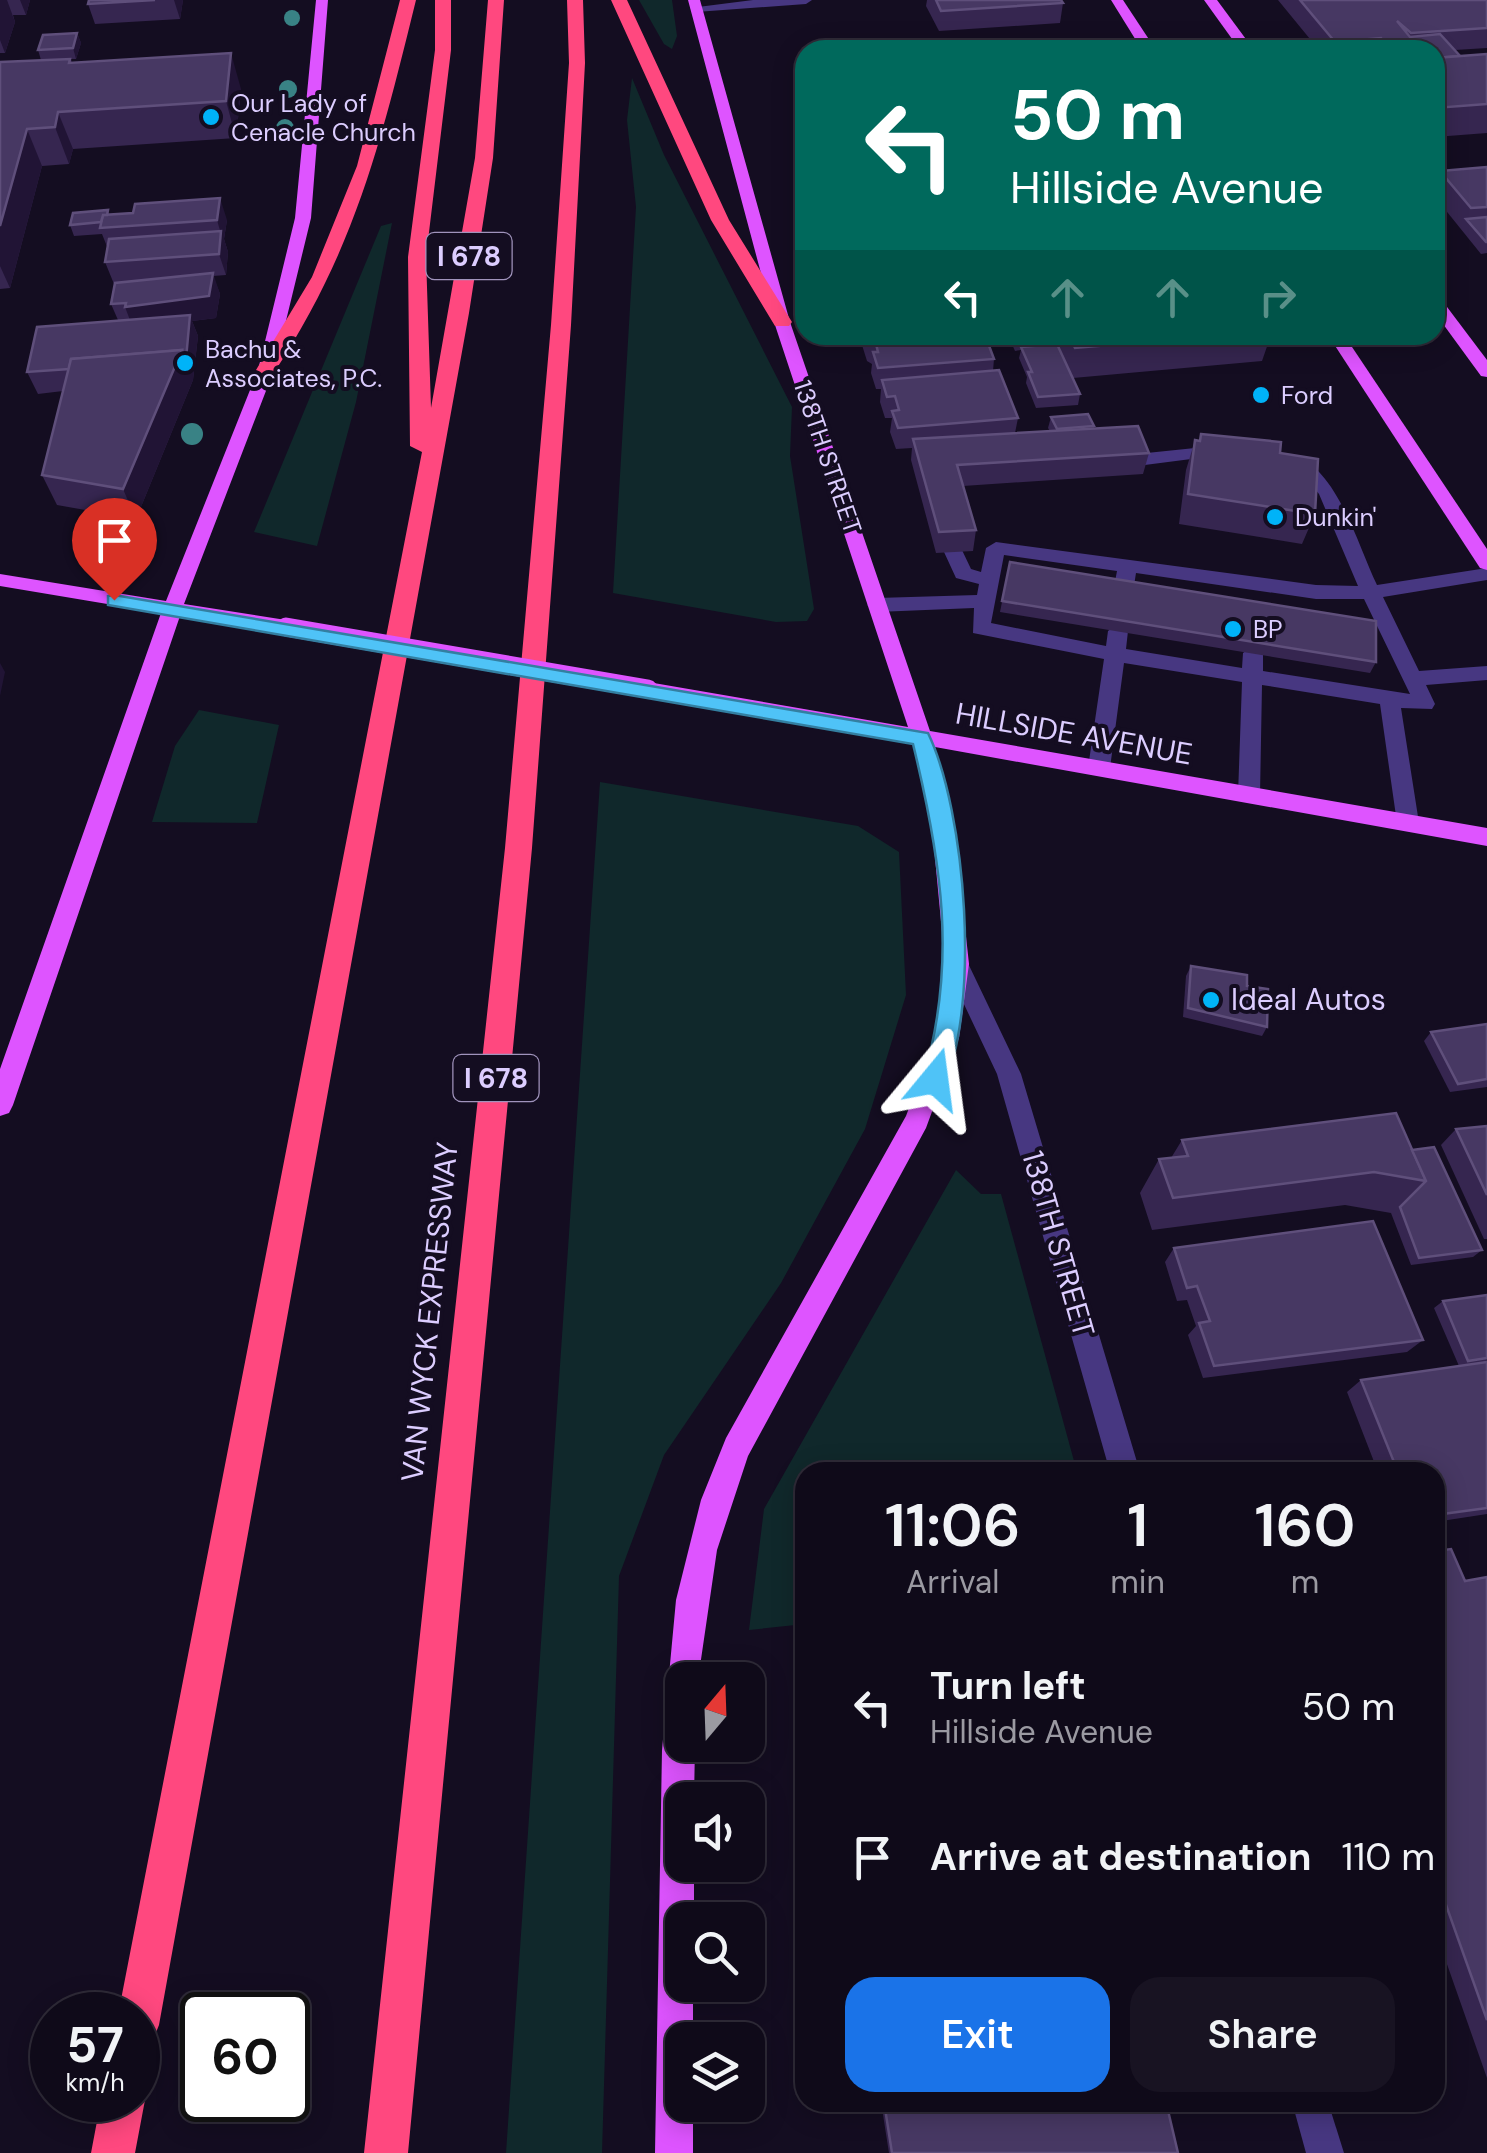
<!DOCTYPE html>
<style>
body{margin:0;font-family:"DM Sans",sans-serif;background:#181322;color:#f1f3f6;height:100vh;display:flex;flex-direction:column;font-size:38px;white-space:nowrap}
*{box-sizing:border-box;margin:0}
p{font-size:32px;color:#9b9aa2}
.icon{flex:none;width:55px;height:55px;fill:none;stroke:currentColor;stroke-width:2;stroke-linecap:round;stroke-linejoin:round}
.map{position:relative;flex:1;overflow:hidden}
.panel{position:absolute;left:795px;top:1462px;width:650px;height:650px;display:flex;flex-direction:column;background:#0f0a19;border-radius:30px;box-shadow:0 5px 25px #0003,0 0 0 2px #2f2b38}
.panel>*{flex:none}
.banner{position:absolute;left:795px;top:40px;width:650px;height:305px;border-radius:30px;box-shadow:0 5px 25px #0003,0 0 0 2px #2f2b38;background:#00695c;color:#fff;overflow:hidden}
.needle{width:65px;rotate:19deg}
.controls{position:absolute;left:665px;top:1662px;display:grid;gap:20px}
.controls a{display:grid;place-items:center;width:100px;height:100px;border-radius:20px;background:#0f0a19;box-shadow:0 5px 25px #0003,0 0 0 2px #2f2b38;font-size:50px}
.speed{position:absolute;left:30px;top:1992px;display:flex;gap:20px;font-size:50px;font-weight:700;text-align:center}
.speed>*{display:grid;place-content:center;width:130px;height:130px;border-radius:50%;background:#0f0a19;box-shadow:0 5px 25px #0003,0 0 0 2px #2f2b38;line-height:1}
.speed small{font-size:25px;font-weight:400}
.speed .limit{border:5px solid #111;border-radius:15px;background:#fff;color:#111}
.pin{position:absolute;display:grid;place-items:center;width:85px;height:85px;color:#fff;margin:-102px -42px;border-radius:50% 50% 50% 0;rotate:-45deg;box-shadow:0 0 10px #0007}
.pin .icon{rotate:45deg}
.me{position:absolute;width:110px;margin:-55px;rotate:16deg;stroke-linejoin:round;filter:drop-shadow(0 0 8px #0008)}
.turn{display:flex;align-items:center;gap:35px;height:210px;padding:0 50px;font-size:45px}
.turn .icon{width:130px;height:130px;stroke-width:2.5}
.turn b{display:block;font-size:70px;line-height:85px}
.lanes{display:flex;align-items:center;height:95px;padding:0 50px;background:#0003;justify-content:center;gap:50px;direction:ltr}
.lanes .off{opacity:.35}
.eta{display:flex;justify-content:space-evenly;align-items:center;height:170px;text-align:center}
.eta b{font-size:60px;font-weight:600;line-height:70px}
.button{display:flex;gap:20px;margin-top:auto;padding:20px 50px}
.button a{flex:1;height:115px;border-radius:30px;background:#1a73e8;color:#fff;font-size:40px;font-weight:600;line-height:115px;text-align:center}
.button a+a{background:#181322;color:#f1f3f6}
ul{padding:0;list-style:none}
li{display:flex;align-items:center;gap:30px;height:150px;padding:0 50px}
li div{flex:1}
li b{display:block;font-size:38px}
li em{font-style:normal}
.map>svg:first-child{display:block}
.green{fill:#10282b}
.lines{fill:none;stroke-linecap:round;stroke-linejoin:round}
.minor{fill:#473781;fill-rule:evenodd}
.major{fill:#de54ff;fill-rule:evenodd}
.highway{fill:#ff487f;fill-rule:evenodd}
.major-bridge{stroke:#de54ff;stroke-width:19}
.tree{fill:#398285}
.wall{fill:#362650}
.shaded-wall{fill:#211435}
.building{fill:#473863;stroke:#5f4f7b;stroke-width:2.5}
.route{fill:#4fc3f7;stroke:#337fa1;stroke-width:2.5}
.poi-dot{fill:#00b3f8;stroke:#140d21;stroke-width:4}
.labels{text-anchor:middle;stroke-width:8;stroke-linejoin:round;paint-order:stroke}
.far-poi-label{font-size:25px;fill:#dccdff;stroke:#140d21;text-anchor:start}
.far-street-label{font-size:25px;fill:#dccdff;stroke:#140d21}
.shield{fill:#140d21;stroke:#a093bc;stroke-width:2.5}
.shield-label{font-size:28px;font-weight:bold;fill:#dccdff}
.street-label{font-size:30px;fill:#dccdff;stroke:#140d21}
.poi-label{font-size:30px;fill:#dccdff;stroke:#140d21;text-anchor:start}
</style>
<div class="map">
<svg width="1487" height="2153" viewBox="0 0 1487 2153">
<rect width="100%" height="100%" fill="#140d21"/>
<!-- green -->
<g class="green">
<path d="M 639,0 L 672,0 L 677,36 L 672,49 L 664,44 Z"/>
<path d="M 632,78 L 664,155 L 792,407 L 790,456 L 814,609 L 807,621 L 776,622 L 613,593 L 636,207 L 627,120 Z"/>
<path d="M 392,223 L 356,402 L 317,546 L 254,532 L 381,226 Z"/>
<path d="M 199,710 L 279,725 L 257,823 L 152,822 L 175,746 Z"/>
<path d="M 600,782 L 858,826 L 899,852 L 906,995 L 865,1129 L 781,1283 L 664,1455 L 619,1576 L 602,2153 L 506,2153 Z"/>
<path d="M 956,1170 L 981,1194 L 1001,1194 L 1077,1472 L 805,1472 L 805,1624 L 749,1630 L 764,1509 Z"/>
</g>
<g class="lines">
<!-- minor -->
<g class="minor">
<path d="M 753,0 L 812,0 L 806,4 L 696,12 L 690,8 Z"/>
<path d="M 1224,445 L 1233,450 L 1230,454 L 1137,466 L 1128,460 L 1137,454 Z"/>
<path d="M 1292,454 C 1338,469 1357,544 1377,585 L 1487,568 L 1487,580 L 1383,597 L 1419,671 L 1487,666 L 1487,680 L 1426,685 L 1435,704 L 1432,709 L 1401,708 L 1419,823 L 1416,829 L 1400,829 L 1397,823 L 1380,704 L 1262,685 L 1260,795 L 1249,803 L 1238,795 L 1242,682 L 1124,663 L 1110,768 L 1099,776 L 1088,768 L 1104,659 L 973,633 L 974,608 L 877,612 L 867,605 L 877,598 L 977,595 L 979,584 L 956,578 L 944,552 L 947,548 L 961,548 L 971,569 L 981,572 L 986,548 L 996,542 L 1316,585 L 1358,586 L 1319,494 L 1303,474 L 1283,460 ZM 1004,555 L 1117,571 L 1113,592 L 1123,599 L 1133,592 L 1136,573 L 1316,599 L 1364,599 L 1410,694 L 1263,671 L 1263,653 L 1253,646 L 1243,653 L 1242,668 L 1126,649 L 1128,631 L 1118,624 L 1108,631 L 1106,646 L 991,623 Z"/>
<path d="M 957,954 L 965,957 L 1021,1074 L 1140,1472 L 1110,1472 L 997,1074 L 945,964 Z"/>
<path d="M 1292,2102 L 1328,2102 L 1344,2153 L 1306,2153 Z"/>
</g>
<!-- major -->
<g class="major">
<path d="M 316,0 L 328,0 L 311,218 L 274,370 L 184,604 L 286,620 L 296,627 L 286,634 L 180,616 L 13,1105 L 9,1113 L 0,1116 L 0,1069 L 161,613 L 0,586 L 0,574 L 166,601 L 258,370 L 295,218 Z"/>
<path d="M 688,0 L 700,0 L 790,322 L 930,731 L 1487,828 L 1487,846 L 935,747 L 954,826 L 969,964 L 959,1038 L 926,1128 L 748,1456 L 717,1550 L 698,1680 L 682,1680 L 682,1745 L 695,1745 L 694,1800 L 682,1800 L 682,1865 L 694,1865 L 694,1920 L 682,1920 L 682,1985 L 693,1985 L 693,2040 L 682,2040 L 682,2105 L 693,2105 L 693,2153 L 655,2153 L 662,1750 L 676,1600 L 701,1500 L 726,1438 L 906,1116 L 935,1038 L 945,964 L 932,826 L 913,743 L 648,696 L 638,689 L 648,682 L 908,727 L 774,322 Z"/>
<path d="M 1111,0 L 1123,0 L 1156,50 L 1142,50 Z"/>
<path d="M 1204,0 L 1217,0 L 1254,50 L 1240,50 Z"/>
<path d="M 1435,297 L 1441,299 L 1487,360 L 1487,377 L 1481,376 L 1435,313 Z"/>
<path d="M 1328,335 L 1344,335 L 1487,549 L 1487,570 L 1480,568 Z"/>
</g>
<!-- highway -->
<g class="highway">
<path d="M 400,0 L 416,0 C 381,142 355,250 273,374 L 259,374 L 256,370 L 312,277 L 357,166 Z"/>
<path d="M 435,0 L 451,0 L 451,50 L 426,257 L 431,408 L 475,158 L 488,0 L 504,0 L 493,158 L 469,313 L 159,2025 L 153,2040 L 138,2046 L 138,2015 L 118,2015 L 422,452 L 410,446 L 408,257 L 435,50 Z"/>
<path d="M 567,0 L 583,0 L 585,63 L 571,325 L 532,848 L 408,2153 L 364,2153 L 505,848 L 551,325 L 569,63 Z"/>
<path d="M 611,0 L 627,0 L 729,220 L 792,322 L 789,326 L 775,326 L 711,220 Z"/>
<path d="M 138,2084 L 145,2100 L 135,2153 L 91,2153 L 101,2100 L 138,2100 Z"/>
</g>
<!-- major-bridge -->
<path class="major-bridge" d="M 286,627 L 648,689"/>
</g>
<!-- trees -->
<g class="tree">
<circle cx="292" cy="18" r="8"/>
<circle cx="288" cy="89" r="9"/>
<circle cx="285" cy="128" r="9"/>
<circle cx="192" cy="434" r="11"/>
</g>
<!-- wall -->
<g class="wall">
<path d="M 0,0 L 30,0 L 26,15 L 13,15 L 15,22 L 5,53 L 0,53 Z"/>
<path d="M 89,0 L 183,0 L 180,19 L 95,24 L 88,4 Z"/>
<path d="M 927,0 L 1061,0 L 1063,3 L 1060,23 L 939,31 L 926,6 Z"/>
<path d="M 1278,0 L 1487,0 L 1487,48 L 1455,50 L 1460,56 L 1487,54 L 1487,133 L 1435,137 L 1435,50 L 1319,50 Z"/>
<path d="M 77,33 L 81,43 L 76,59 L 71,59 L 72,63 L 241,89 L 236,138 L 73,149 L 69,164 L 42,166 L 10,288 L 0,289 L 0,62 L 41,60 L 38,50 Z"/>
<path d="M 1487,167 L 1487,253 L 1481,254 L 1435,197 L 1435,182 L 1440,171 Z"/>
<path d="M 108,210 L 109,215 L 227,220 L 224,239 L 228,252 L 226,275 L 213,276 L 220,294 L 216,318 L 192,321 L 198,336 L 193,380 L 136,519 L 57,505 L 42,475 L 63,391 L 38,394 L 27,372 L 118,320 L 111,304 L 115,283 L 114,284 L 105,262 L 108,249 L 102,234 L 74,236 L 70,225 Z"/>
<path d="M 863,335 L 985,335 L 994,359 L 993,371 L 1018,418 L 1015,433 L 1050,431 L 1048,428 L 1051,417 L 1094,426 L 1094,428 L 1149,453 L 1143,474 L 963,486 L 976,530 L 973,551 L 936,553 L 911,460 L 912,448 L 896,449 L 890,432 L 892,418 L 885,418 L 880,402 L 881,389 L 876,389 L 871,373 L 872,364 L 867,361 L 862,345 Z"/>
<path d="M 1008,335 L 1271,335 L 1262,361 L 1073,378 L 1080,394 L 1078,405 L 1036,408 L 1026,383 L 1027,377 L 1019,358 L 1021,350 L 1015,351 Z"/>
<path d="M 1201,434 L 1280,453 L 1315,514 L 1302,544 L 1179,524 L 1186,470 L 1195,440 L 1199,441 Z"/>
<path d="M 1010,562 L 1376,662 L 1370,673 L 1000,612 Z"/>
<path d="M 1191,966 L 1247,986 L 1267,1027 L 1262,1036 L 1183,1017 L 1186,976 Z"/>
<path d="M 1487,1024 L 1487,1087 L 1450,1092 L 1424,1041 L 1431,1032 Z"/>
<path d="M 1487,1126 L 1487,1239 L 1484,1239 L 1441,1145 L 1456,1129 Z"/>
<path d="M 1182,1140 L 1412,1150 L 1482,1250 L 1473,1257 L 1411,1265 L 1391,1213 L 1345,1205 L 1152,1230 L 1140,1193 L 1159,1159 L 1171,1158 Z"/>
<path d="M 1174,1248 L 1423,1340 L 1407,1352 L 1203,1378 L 1188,1335 L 1196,1326 L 1187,1300 L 1177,1301 L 1165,1262 Z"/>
<path d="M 1487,1295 L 1487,1514 L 1435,1522 L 1435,1472 L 1378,1472 L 1347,1392 L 1361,1380 L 1459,1366 L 1434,1308 L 1443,1301 Z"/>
<path d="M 1435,1551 L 1465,1581 L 1487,1577 L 1487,2078 L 1435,1930 Z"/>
<path d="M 881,2102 L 1166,2102 L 1178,2153 L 889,2153 Z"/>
</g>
<!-- shaded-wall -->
<g class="shaded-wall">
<path d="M 0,0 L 7,0 L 15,22 L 5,53 L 0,40 Z"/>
<path d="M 20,0 L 30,0 L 26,15 Z"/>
<path d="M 174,0 L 183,0 L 180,19 Z"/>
<path d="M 77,33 L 81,43 L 76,59 L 73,48 Z"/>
<path d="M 231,53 L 241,89 L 236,138 L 226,101 Z"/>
<path d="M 58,112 L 73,149 L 69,164 L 55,127 Z"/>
<path d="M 27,129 L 42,166 L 10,288 L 0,266 L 0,226 Z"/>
<path d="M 220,198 L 227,220 L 224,239 L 228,252 L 226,275 L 219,254 L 221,234 L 217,220 Z"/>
<path d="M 213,273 L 220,294 L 216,318 L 192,321 L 198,336 L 193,380 L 136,519 L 123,489 L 190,321 L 133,328 L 125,307 Z"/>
<path d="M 0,663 L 5,672 L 0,696 Z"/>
</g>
<!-- building -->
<g class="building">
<path d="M 89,0 L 155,0 L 88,4 Z"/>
<path d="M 936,0 L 1061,0 L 1063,3 L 941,11 Z"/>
<path d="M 1300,0 L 1487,0 L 1487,28 L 1411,33 L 1397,21 L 1410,37 L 1440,34 L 1460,56 L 1435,58 L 1435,50 L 1391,50 L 1381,38 L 1335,42 Z"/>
<path d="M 77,33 L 73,48 L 38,50 L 43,35 Z"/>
<path d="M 231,53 L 226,101 L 58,112 L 55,127 L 27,129 L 0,226 L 0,62 L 70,59 L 69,63 Z"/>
<path d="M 1487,54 L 1487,104 L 1435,108 L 1435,58 Z"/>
<path d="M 1487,167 L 1487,207 L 1471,208 L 1440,171 Z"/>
<path d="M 220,198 L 217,220 L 100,228 L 103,215 L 133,213 L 135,204 Z"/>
<path d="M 108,210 L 107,215 L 103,215 L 101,222 L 70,225 L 73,213 Z"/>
<path d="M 1487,217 L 1487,242 L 1486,242 L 1466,219 Z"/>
<path d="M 221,231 L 219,254 L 105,262 L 109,239 Z"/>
<path d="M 213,273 L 209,296 L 125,307 L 126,303 L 111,304 L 115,283 Z"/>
<path d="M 190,315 L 186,359 L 182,350 L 71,359 L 69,369 L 27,372 L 37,327 Z"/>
<path d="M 867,335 L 985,335 L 994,359 L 878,368 L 873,352 L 878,352 L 876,344 L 869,340 Z"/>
<path d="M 1014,335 L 1052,335 L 1053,337 L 1016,340 Z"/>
<path d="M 1069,335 L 1227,335 L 1075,348 Z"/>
<path d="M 1057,344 L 1080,394 L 1038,397 L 1028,372 L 1032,372 L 1021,347 Z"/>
<path d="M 182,350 L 123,489 L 42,475 L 71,359 Z"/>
<path d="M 999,370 L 1018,418 L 898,428 L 892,411 L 899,410 L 895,396 L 887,397 L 882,380 Z"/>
<path d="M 1088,414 L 1094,426 L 1057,429 L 1051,417 Z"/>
<path d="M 1138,426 L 1149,453 L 957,465 L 976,530 L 939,532 L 913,439 Z"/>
<path d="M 1201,434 L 1281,442 L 1280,453 L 1318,459 L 1315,514 L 1188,494 L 1195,440 L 1200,441 Z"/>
<path d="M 1010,562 L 1376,621 L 1376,662 L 1002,601 Z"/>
<path d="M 1191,966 L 1247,975 L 1247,986 L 1268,989 L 1267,1027 L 1188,1008 Z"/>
<path d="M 1487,1024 L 1487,1079 L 1458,1084 L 1431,1032 Z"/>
<path d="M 1396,1113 L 1426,1181 L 1374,1172 L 1173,1198 L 1159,1159 L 1188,1156 L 1182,1140 Z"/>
<path d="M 1487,1126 L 1487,1195 L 1456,1129 Z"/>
<path d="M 1434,1147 L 1482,1250 L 1419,1258 L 1400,1207 L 1426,1181 L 1412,1150 Z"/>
<path d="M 1373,1221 L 1423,1340 L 1214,1366 L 1199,1323 L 1210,1321 L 1197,1286 L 1187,1288 L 1174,1248 Z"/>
<path d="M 1487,1295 L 1487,1358 L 1468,1361 L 1443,1301 Z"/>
<path d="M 1487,1362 L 1487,1508 L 1435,1515 L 1435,1472 L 1398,1472 L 1361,1380 Z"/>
<path d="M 1451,1549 L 1465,1581 L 1487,1577 L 1487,2020 L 1435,1874 L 1435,1551 Z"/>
<path d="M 884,2102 L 1166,2102 L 1178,2153 L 892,2153 Z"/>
</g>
<!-- route -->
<path class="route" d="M 114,595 L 928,733 C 966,812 981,1007 943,1086 L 927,1086 L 923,1079 C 958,963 941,859 913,744 L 108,605 L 108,596 Z"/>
<!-- markers -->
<g class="poi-dot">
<circle cx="211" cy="117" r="10"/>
<circle cx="185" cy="363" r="10"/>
<circle cx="1261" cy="395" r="10"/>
<circle cx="1275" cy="517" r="10"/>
<circle cx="1233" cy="629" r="10"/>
<circle cx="1211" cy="1000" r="10"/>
</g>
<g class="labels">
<!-- far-poi labels -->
<g class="far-poi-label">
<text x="231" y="112">Our Lady of<tspan x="231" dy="29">Cenacle Church</tspan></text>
<text x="205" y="358">Bachu &amp;<tspan x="205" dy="29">Associates, P.C.</tspan></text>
<text x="1281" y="404">Ford</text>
<text x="1295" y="526">Dunkin'</text>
<text x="1253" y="638">BP</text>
</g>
<!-- far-street labels -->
<g class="far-street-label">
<text transform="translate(828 457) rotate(71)" y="9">138TH STREET</text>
</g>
<!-- shield labels -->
<g class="shield">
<rect x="426.5" y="233" width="85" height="46" rx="8"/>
<rect x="453.5" y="1055" width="85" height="46" rx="8"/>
</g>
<g class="shield-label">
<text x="469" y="266">I 678</text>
<text x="496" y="1088">I 678</text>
</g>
<!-- street labels -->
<g class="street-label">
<text transform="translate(1074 734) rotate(10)" y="10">HILLSIDE AVENUE</text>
<text transform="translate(1058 1244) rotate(74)" y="10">138TH STREET</text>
<text transform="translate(430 1312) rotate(-84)" y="10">VAN WYCK EXPRESSWAY</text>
</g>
<!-- poi labels -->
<g class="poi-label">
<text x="1231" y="1010">Ideal Autos</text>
</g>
</g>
</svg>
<div class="controls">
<a><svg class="needle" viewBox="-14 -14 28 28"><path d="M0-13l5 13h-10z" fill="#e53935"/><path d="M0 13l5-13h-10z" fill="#9b9aa2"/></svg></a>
<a><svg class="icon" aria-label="sound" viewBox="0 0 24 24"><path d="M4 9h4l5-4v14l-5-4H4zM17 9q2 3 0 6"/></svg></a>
<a><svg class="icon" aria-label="search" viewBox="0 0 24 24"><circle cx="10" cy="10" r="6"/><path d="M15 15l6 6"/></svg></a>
<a><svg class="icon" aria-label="layers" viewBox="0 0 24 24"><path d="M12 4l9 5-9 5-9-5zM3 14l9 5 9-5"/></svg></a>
</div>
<div class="speed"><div>57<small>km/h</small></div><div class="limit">60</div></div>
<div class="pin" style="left:114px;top:600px;background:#d93025"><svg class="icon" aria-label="arrive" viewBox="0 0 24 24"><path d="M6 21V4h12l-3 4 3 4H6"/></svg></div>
<svg class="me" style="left:935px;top:1079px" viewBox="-20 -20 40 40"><path d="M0-17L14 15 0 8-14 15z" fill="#4fc3f7" stroke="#fff" stroke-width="4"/></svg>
<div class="banner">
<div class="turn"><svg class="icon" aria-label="left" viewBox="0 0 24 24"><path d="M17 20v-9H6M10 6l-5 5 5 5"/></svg><div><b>50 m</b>Hillside Avenue</div></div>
<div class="lanes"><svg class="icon" aria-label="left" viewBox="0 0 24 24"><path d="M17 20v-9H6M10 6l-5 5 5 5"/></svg><svg class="icon off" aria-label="ahead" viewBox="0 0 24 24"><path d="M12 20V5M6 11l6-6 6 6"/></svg><svg class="icon off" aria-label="ahead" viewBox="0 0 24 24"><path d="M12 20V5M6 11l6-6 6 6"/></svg><svg class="icon off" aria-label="right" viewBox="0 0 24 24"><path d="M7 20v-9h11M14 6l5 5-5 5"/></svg></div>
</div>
<section class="panel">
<div class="eta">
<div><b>11:06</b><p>Arrival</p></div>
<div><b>1</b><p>min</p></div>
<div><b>160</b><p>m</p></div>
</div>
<ul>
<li><svg class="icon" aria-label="left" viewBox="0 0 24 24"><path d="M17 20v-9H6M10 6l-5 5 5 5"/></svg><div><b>Turn left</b><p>Hillside Avenue</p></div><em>50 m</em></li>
<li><svg class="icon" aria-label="arrive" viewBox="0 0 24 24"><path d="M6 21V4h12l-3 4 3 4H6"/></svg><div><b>Arrive at destination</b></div><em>110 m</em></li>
</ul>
<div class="button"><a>Exit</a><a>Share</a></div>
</section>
</div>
